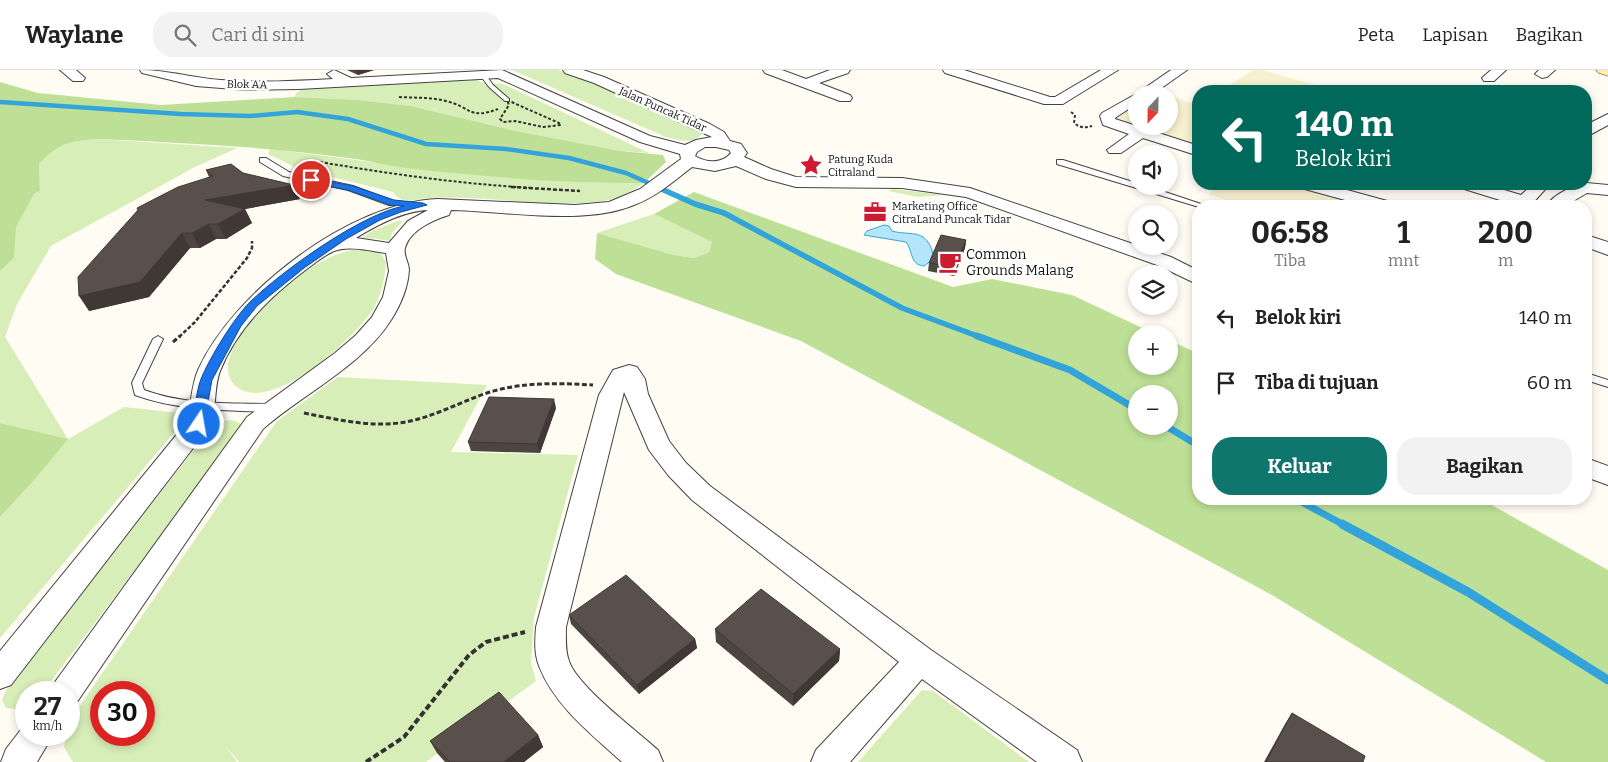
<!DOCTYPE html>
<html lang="id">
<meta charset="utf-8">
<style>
body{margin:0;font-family:Bitter,serif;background:#f2f2f2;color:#222;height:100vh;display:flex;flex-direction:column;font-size:19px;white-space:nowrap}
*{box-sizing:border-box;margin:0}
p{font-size:16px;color:#767676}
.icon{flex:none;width:28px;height:28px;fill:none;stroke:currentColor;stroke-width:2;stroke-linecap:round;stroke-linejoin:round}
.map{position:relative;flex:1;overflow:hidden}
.drawer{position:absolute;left:1192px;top:130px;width:400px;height:305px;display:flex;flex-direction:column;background:#fff;border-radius:20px;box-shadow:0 2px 8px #0003}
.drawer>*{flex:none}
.guide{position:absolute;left:1192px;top:15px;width:400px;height:105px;border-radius:20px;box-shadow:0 2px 8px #0003;background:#00695c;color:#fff;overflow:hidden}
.needle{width:32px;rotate:202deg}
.buttons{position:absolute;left:1128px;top:15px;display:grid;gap:10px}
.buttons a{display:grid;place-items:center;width:50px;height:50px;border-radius:50%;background:#fff;box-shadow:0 2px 8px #0003;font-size:25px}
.speed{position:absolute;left:15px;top:611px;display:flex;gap:10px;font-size:25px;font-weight:700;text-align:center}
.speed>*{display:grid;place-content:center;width:65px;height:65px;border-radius:50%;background:#fff;box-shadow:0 2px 8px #0003;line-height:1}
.speed small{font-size:12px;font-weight:400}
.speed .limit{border:8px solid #d22;background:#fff;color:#111}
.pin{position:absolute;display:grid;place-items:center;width:42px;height:42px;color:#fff;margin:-21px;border:2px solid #fff;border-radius:50%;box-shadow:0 1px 5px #0007}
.me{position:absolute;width:55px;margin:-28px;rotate:12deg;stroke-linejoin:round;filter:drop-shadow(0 0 4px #0008)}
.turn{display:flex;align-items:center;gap:18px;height:105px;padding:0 20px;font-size:22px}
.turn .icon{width:65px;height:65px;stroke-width:2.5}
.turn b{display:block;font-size:35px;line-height:42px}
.eta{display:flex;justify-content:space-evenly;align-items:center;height:85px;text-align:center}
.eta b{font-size:30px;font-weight:700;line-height:35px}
.primary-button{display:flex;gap:10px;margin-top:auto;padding:10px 20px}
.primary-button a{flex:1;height:58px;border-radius:20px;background:#0f766e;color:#fff;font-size:20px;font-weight:700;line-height:58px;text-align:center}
.primary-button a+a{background:#f2f2f2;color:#222}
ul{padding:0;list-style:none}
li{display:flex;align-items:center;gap:15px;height:65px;padding:0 20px}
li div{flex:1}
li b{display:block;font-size:19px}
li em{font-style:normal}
header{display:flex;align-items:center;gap:30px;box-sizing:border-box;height:70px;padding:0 25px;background:#fff;border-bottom:1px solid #e0e0e0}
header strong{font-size:24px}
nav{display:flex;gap:28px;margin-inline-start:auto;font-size:18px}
.search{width:350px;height:45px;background:#f2f2f2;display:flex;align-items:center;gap:12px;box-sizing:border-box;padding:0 18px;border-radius:20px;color:#767676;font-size:19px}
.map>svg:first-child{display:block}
.farmland{fill:#f8f1d0}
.green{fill:#d8eeb8;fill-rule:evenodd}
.forest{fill:#bde096;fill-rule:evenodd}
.water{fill:#b3e6fb;stroke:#33a4d9}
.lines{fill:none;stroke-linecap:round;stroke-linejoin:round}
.stream-far3{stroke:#33a4d9;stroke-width:4.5}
.stream-far2{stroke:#33a4d9;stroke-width:5.5}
.stream-far1{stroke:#33a4d9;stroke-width:7}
.stream{stroke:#33a4d9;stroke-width:9}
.lane-casing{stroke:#434343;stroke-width:2}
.street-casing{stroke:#434343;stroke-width:2}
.secondary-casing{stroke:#323232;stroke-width:1}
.path-far3{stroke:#323232;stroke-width:2;stroke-dasharray:3 2;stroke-linecap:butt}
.path-far2{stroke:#323232;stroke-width:2.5;stroke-dasharray:4 2;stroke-linecap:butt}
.path-far1{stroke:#323232;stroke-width:3;stroke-dasharray:5 2.5;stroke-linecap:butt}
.path{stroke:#323232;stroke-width:4;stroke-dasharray:6 3;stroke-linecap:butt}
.lane{fill:#fff;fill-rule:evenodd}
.street{fill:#fff;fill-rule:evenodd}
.secondary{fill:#ffefae;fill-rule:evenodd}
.wall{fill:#4d4540}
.shaded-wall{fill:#3f3834}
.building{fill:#5a504b;stroke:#3f3834}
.route{fill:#1a73e8;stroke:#114b97}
.labels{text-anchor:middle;stroke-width:5;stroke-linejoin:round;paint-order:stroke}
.far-street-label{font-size:11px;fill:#101010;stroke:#fff}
.far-poi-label{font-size:11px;fill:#101010;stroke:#fff;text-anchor:start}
.poi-label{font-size:14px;fill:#101010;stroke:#fff;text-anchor:start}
</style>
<header>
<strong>Waylane</strong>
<div class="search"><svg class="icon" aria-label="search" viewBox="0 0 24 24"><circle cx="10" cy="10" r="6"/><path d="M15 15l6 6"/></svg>Cari di sini</div>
<nav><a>Peta</a><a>Lapisan</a><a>Bagikan</a></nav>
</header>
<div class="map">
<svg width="1608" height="692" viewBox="0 0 1608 692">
<rect width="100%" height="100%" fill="#fffcf3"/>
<!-- farmland -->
<g class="farmland">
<path d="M 1253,0 L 1262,0 L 1338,21 L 1220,21 Z"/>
<path d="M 1169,26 L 1199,35 L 1199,77 L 1114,51 L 1115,46 L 1136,34 L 1136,56 L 1169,56 Z"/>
<path d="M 1222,114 L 1296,114 L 1369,136 L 1243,136 L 1208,124 Z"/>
</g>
<!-- green -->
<g class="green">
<path d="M 512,0 L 558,0 L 589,11 L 689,56 L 702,64 C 692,75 679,70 666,67 Z"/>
<path d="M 476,10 L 483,13 L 503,14 L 649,83 L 621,81 L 516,61 L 411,36 L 358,30 L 295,27 L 296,23 L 304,18 Z"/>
<path d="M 99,69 L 237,78 L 195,97 L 51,176 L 17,234 L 5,267 L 68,369 L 124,337 L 180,343 L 178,358 L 0,568 L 0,447 L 36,408 L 67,369 L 0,353 L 0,201 L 14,188 L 15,157 L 34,124 L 40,121 L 39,94 C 60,72 69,71 99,69 Z"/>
<path d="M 270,79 C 394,94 518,115 644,113 C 634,119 622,128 610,130 C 551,140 490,125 430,128 C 416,129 402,136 393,122 L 299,99 L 268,84 Z"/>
<path d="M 893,119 L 944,125 L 918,127 L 888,121 Z"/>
<path d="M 654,144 L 712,172 L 709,182 L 694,188 L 674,185 L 597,163 Z"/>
<path d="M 397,151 L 403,151 L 392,163 L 390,171 L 372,168 L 360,169 L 370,162 Z"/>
<path d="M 361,178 L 381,184 L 386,192 C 385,207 382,222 375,236 C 358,266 272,345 237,317 C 199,287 291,209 315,195 C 329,187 344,181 361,178 Z"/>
<path d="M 338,307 L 487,315 L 451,382 L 578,385 L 534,547 L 531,593 L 536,611 L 426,692 L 239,692 L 225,675 L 237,692 L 73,692 L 64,677 L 66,665 L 69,665 L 70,650 L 277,351 ZM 101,622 L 144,622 L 144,665 L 101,665 Z"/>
<path d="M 232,350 L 240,353 L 241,356 L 240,360 L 43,622 L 26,622 L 26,635 L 17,639 L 6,638 L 2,630 L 5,622 L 211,358 L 223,351 Z"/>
<path d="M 922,620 L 933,621 L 1029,692 L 858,692 Z"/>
</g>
<!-- forest -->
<g class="forest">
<path d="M 0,12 L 38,23 L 161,35 L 295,27 L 358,30 L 411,36 L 516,61 L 621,81 L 663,85 L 666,92 L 644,113 C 567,114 489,107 413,99 C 394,97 375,92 356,89 C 271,77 185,73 99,69 C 70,71 60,72 39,94 L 40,121 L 34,124 L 16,157 L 14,188 L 0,201 Z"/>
<path d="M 694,122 L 953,217 L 992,209 L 1072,225 L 1155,264 L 1136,264 L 1136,296 L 1169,296 L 1169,270 L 1199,284 L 1199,429 L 1481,429 L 1608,500 L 1608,692 L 1546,692 L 1272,525 L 801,271 L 616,204 L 595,189 L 597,163 L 674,185 L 694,188 L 709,182 L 712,172 L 654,144 ZM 1136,324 L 1169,324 L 1169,356 L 1136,356 Z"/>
<path d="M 0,353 L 68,369 L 36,408 L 0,447 Z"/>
</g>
<!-- water -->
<path class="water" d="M 884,155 L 889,156 L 892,161 C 909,166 924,158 932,180 C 934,187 931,192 924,196 C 910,195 913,181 906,172 L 864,165 L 867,161 Z"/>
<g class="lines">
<!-- stream-far3 -->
<path class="stream-far3" d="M 0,32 L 181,44 L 250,46 L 297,42 L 348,49 L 426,74 L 506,79 L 569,88 L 626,103 L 660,118"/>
<!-- stream-far2 -->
<path class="stream-far2" d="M 657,117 L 695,134 L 724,143 L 902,238 L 980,267"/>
<!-- stream-far1 -->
<g class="stream-far1">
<path d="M 977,266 L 1070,300 L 1136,339"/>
<path d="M 1166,356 L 1199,376"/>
<path d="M 1296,429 L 1344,455"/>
</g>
<!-- stream -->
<path class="stream" d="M 1342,454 L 1468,522 L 1608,610"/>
<defs>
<g id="lane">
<path d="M 481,4 L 485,4 L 493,15 L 509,29 L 509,31 L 505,31 L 489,17 L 480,5 Z"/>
<path d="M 260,88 L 266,88 L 289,102 L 353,116 L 393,131 L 416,133 L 420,135 L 416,137 L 389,135 L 348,120 L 283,106 L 260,92 Z"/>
<path d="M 1057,90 L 1063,90 L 1136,113 L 1136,116 L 1147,116 L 1207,136 L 1199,137 L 1057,94 Z"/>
<path d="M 158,266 L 163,269 L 142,313 L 144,320 C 184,335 229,333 271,334 L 277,338 L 271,342 C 225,340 179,341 135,325 L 132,313 L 153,269 Z"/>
<path d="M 1586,303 L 1608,310 L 1608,317 L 1586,310 Z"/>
</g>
<g id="street">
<path d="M 60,0 L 76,0 L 85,8 L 83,11 L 73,11 Z"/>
<path d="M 140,0 C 168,0 193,8 221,10 C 258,13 296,11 333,9 L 327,4 L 334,0 L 351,8 L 502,0 L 650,66 L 685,75 L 696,70 L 712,67 L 594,13 L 565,3 L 563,0 L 583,0 L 604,7 L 710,54 L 724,62 L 730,71 L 741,74 L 747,83 L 744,87 L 771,99 L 796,107 L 902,108 L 970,118 L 1171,187 L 1199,201 L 1199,215 L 1157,195 L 966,127 L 902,118 L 796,117 L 766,109 L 736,96 L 715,101 L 692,97 C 674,111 656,127 634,135 C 583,156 506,141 451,140 L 449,145 C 433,150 410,160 405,178 C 403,185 409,193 409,200 C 408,218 400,236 391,250 C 363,295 303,324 263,359 L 77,632 L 69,635 L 69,622 L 50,622 L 55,612 L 247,347 L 335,283 L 356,265 L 372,247 L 383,227 L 389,201 L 386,183 C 371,181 349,175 334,181 C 325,185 316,192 308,198 C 272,225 238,257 220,301 C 213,319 218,343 207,360 L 11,615 L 0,619 L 0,581 L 187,352 C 191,335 191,317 198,300 C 233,222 351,132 438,129 L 575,135 L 609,132 L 640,119 L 681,89 L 680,84 L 640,72 L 498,8 L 299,19 L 247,20 L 196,16 L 142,3 ZM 705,77 L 716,77 L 729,80 L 731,83 C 722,94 706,93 695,86 L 697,82 ZM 428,140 L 408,151 L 389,173 L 356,168 C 377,155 403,141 428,140 Z"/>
<path d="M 763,0 L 782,0 L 806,9 L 830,0 L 850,0 L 848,3 L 819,13 L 850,25 L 852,28 L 850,31 L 840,31 L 765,3 Z"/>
<path d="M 943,0 L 964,0 L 1050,27 L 1055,27 L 1101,0 L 1118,0 L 1063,34 L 1044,34 L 945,3 Z"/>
<path d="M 1171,0 L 1187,0 L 1153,24 L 1136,24 L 1136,34 L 1115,48 L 1115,49 L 1199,76 L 1199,86 L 1143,68 L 1121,83 L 1109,83 L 1107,80 L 1129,64 L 1103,55 L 1100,46 L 1102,43 L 1136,24 Z"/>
<path d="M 1491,0 L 1506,0 L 1494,11 L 1484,11 L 1482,8 Z"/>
<path d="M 1539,0 L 1555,0 L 1547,7 L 1542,8 L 1535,4 Z"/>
<path d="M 1608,44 L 1608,55 L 1586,67 L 1586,55 Z"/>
<path d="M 1587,113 L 1608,115 L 1608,125 L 1587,123 L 1565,136 L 1546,136 C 1556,122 1572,117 1587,113 Z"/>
<path d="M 1299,114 L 1325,114 L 1391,132 L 1394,136 L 1367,136 L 1301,118 Z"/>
<path d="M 1459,114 L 1484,114 L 1521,125 L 1533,114 L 1550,114 L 1530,136 L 1511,136 L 1513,134 L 1461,118 Z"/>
<path d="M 1586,165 L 1608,172 L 1608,185 L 1586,177 Z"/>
<path d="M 629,295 L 637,297 L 645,309 L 648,324 L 669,371 L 686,393 L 710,416 L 931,580 L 1077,680 L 1082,692 L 1037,692 L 922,609 L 850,692 L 811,692 L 816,680 L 899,592 L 692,430 L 668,405 L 649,380 L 624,322 L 566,557 C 566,568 565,581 569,591 C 577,616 637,661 658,680 L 663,692 L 622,692 C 591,664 554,635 539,596 C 534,583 535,570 536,557 L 599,325 L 613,300 Z"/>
<path d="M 1586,388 L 1608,396 L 1608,415 L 1586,407 Z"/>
<path d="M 26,653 L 26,665 L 53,665 L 37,692 L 1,692 L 6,679 Z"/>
</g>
<path id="secondary" d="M 1596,0 L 1608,0 L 1608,6 L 1599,3 Z"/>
</defs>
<!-- lane casing -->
<use href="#lane" class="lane-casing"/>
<!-- street casing -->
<use href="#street" class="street-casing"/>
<!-- secondary casing -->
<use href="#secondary" class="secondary-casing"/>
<!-- path-far3 -->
<g class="path-far3">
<path d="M 399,27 C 415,28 431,27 446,31 C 471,37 469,50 498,39"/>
<path d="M 507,30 L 559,53 L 561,55 L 543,57 L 515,51 L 503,52 L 500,49 L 509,35 Z"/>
<path d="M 1071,42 L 1075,45 L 1074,53 C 1080,58 1085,58 1092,56"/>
<path d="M 320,92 C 391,104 461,114 533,118"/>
</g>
<!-- path-far2 -->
<g class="path-far2">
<path d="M 511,117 L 580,121"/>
<path d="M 179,267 L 195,252 L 247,188 L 252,178 L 252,171"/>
</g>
<!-- path-far1 -->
<g class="path-far1">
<path d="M 173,272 L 180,266"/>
<path d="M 304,343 C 335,349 367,357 399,353 C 431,349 459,332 490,322 C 524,312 558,313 593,315"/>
</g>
<!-- path -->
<path class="path" d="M 366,692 L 404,667 L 469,585 L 486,572 L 525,562"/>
<!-- lane -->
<use href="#lane" class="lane"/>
<!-- street -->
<use href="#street" class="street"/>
<!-- secondary -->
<use href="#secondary" class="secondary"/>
</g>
<!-- wall -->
<g class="wall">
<path d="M 347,0 L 374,0 L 358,5 Z"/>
<path d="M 206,100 L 243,103 L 300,129 L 245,139 L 252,153 L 226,169 L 216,169 L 200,178 L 190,178 L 149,227 L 89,241 L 138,140 L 209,107 Z"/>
<path d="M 966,170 L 965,178 L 954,206 L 928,201 L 929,193 Z"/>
<path d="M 556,338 L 540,383 L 471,381 L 468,372 Z"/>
<path d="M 569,545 L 695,569 L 697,578 L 639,624 L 571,554 Z"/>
<path d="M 715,559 L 840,579 L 839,591 L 793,636 L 716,572 Z"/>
<path d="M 1292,643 L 1363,692 L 1264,692 L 1285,654 Z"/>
<path d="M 538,665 L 543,677 L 524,692 L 445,692 L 437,683 L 430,671 Z"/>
</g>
<!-- shaded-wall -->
<g class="shaded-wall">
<path d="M 356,0 L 374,0 L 358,5 Z"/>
<path d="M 294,115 L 300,129 L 245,139 L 252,153 L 226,169 L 205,130 Z"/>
<path d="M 209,154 L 216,169 L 200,178 L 192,163 Z"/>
<path d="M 182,163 L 190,178 L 149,227 L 89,241 L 79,226 Z"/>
<path d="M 966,170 L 965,178 L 954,206 L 955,197 Z"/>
<path d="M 554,329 L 556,338 L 540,383 L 537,374 Z"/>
<path d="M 695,569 L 697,578 L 639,624 L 637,615 Z"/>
<path d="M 840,579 L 839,591 L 793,636 L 793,624 Z"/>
<path d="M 538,665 L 543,677 L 524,692 L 504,692 Z"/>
</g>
<!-- building -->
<g class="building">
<path d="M 231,94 L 243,103 L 294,115 L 205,130 L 245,139 L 218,154 L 209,154 L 192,163 L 182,163 L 140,212 L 79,226 L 78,207 L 138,140 L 137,138 L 178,117 L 213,106 L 206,100 Z"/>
<path d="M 941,165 L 966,170 L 955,197 L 929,193 Z"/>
<path d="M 489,327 L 554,329 L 537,374 L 468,372 Z"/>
<path d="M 626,505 L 695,569 L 637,615 L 569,545 Z"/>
<path d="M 761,519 L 840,579 L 793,624 L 715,559 Z"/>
<path d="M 499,622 L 538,665 L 504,692 L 450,692 L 430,671 Z"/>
<path d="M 1292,643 L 1365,686 L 1363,692 L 1266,692 Z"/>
</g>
<!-- route -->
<path class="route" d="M 311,108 L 353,116 L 394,130 L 423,133 L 427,135 L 401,142 L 380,150 L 346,169 L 304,198 L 257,236 L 241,256 L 212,310 L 204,354 L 203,356 L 195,356 L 193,354 C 195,340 196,322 201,309 C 210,287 234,248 250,232 C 282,201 361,144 404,136 L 390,135 L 348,120 L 308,112 L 307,110 Z"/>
<!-- icons -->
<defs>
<symbol id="sight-bare" viewBox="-9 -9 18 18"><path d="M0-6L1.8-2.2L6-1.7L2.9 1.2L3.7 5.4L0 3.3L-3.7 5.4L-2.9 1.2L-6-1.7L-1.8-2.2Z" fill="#cd1b32" stroke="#fff" stroke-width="2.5" paint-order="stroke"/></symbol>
<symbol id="office-bare" viewBox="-9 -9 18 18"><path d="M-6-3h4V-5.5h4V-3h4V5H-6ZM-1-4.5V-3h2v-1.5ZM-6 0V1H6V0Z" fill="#cd1b32" stroke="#fff" stroke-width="2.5" paint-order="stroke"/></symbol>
<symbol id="cafe-bare" viewBox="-9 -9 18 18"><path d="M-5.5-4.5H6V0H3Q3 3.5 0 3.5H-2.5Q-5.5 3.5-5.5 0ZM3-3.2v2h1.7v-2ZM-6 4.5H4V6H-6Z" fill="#cd1b32" stroke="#fff" stroke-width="2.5" paint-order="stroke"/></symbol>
</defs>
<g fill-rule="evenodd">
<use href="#sight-bare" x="795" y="79" width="32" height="32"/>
<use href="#office-bare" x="859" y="126" width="32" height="32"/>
<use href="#cafe-bare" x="934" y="176" width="32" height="32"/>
</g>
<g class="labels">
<!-- far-street labels -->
<g class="far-street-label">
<text transform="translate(247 14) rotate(1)" y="4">Blok AA</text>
<text transform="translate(663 39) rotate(24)" y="4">Jalan Puncak Tidar</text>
</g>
<!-- far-poi labels -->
<g class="far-poi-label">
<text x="828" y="93">Patung Kuda<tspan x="828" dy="13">Citraland</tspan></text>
<text x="892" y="140">Marketing Office<tspan x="892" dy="13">CitraLand Puncak Tidar</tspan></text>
</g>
<!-- poi labels -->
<g class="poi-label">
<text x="966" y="189">Common<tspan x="966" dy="16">Grounds Malang</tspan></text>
</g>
</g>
</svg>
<div class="buttons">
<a><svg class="needle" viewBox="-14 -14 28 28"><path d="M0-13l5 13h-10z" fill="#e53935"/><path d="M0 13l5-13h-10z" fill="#767676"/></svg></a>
<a><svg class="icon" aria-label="sound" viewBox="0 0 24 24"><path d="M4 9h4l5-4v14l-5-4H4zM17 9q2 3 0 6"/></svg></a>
<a><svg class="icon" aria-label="search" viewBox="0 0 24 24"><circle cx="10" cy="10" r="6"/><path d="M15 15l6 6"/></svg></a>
<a><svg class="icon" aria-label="layers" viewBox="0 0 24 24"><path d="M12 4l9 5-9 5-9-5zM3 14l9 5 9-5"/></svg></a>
<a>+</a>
<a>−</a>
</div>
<div class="speed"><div>27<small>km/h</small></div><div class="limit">30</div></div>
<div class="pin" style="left:311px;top:110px;background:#d93025"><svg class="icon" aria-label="arrive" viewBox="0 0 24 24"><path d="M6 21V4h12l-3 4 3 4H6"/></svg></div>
<svg class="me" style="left:199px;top:354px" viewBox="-20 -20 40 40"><circle r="17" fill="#1a73e8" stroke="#fff" stroke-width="3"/><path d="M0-11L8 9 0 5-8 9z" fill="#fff"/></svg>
<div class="guide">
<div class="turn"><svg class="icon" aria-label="left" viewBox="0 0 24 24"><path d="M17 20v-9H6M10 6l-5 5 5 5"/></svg><div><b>140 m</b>Belok kiri</div></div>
</div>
<section class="drawer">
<div class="eta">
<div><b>06:58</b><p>Tiba</p></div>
<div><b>1</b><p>mnt</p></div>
<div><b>200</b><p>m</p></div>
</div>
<ul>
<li><svg class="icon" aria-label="left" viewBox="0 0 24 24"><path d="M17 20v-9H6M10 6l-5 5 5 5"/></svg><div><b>Belok kiri</b></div><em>140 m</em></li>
<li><svg class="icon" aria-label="arrive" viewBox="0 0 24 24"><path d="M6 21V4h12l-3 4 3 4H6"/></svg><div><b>Tiba di tujuan</b></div><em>60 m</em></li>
</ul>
<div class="primary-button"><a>Keluar</a><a>Bagikan</a></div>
</section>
</div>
